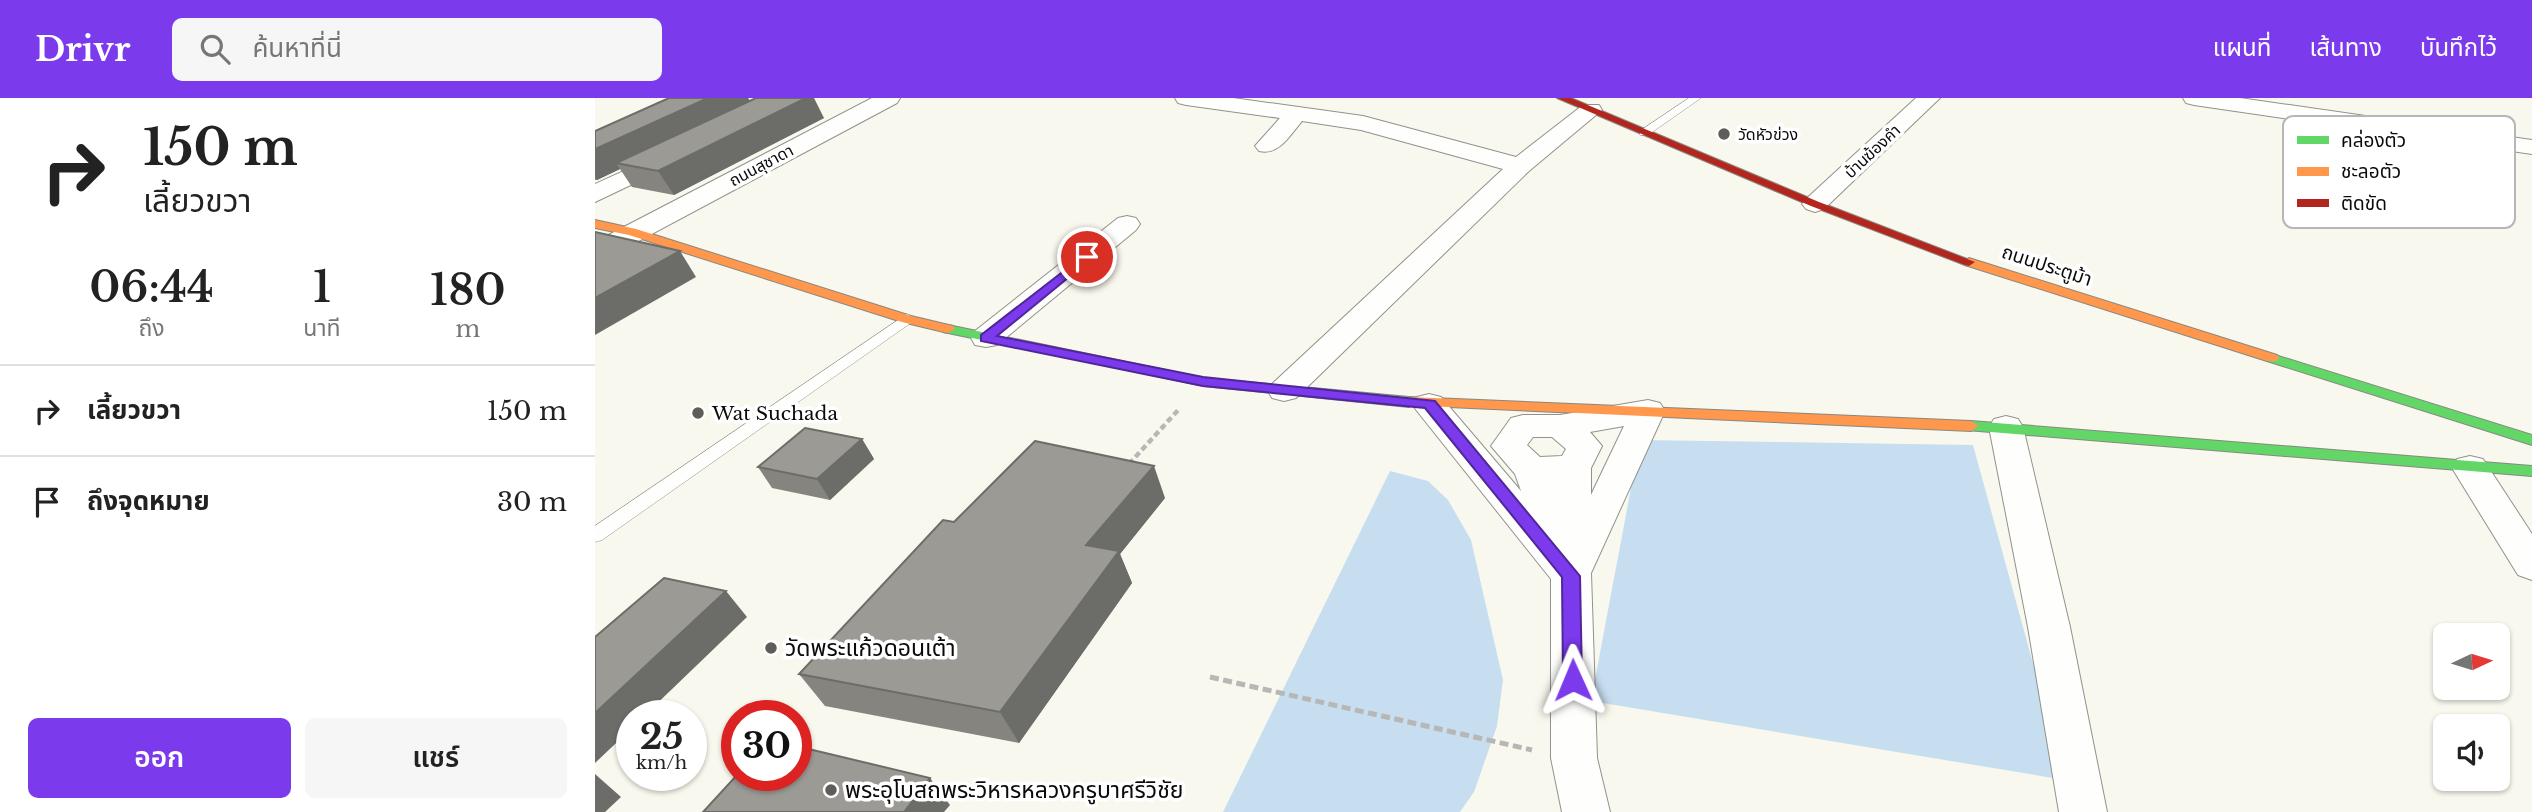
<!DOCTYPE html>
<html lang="th">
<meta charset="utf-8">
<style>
body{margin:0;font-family:"Libre Baskerville","Noto Sans Thai",serif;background:#f6f6f6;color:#222;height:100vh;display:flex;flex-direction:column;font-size:26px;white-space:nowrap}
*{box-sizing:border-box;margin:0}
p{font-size:23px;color:#767676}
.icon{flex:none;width:38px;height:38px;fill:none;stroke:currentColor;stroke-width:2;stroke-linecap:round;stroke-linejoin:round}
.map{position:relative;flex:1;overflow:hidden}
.sheet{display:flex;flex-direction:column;background:#fff;width:595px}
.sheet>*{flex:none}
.top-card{background:#fff;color:#222;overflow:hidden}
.needle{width:46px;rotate:86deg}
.controls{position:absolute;left:1838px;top:525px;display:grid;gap:14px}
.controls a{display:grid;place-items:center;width:77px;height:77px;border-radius:10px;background:#fff;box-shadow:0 2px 5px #0004;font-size:35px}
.speed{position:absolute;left:21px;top:602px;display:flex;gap:14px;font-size:35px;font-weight:700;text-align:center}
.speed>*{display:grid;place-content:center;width:91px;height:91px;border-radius:50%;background:#fff;box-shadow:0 2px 5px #0004;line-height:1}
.speed small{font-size:18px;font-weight:400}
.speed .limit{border:10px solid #d22;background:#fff;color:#111}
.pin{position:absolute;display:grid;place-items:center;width:60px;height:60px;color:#fff;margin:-30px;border:4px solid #fff;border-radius:50%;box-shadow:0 2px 7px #0007}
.me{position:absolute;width:77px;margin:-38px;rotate:359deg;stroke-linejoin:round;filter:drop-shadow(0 0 5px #0008)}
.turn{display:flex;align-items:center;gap:24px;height:147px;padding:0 28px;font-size:32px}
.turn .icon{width:91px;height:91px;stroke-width:2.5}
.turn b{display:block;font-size:49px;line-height:60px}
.eta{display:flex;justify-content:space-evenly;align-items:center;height:119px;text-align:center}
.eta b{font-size:42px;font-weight:600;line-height:49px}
.cta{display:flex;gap:14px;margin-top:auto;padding:14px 28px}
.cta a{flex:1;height:80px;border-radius:10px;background:#7c3aed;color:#fff;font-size:28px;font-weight:600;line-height:80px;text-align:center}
.cta a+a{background:#f6f6f6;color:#222}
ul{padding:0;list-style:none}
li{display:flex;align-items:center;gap:21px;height:91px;padding:0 28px;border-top:2px solid #e0e0e0}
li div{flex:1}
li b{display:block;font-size:26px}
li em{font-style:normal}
header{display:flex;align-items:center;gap:42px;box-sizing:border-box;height:98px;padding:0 35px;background:#7c3aed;color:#fff}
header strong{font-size:33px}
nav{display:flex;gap:38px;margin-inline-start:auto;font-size:24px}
.search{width:490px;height:63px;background:#f6f6f6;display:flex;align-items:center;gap:18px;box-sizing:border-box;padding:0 24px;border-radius:10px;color:#767676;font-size:26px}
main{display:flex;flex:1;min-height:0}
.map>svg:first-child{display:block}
.water{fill:#c7ddf0}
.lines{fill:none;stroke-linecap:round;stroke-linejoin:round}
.lane-casing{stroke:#92918d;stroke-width:1}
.street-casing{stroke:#92918d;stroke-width:2}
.fast-casing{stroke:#888883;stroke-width:2}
.slow-casing{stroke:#888883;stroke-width:2}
.jam-casing{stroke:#888883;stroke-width:2}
.path-far1{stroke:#b7b7b5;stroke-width:4.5;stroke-dasharray:6 3.5;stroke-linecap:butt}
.path{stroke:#b7b7b5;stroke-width:5;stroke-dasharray:9 4.5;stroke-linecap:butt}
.lane{fill:#fefefc;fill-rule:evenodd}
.street{fill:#fefefc;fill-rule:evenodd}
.fast{fill:#63d668;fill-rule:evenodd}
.slow{fill:#ff974d;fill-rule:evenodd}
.jam{fill:#b3261e;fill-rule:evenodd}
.wall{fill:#85847f}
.shaded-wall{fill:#6c6c68}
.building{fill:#9b9a94;stroke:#6c6c68;stroke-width:2}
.route{fill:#7c3aed;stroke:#51269a;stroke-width:2}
.poi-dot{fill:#5e5d5a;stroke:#fff;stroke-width:2.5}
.labels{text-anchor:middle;stroke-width:7;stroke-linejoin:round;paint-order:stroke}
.far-poi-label{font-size:16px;fill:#0a0a0a;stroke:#fff;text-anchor:start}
.far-street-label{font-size:16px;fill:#0a0a0a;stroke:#fff}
.street-label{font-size:19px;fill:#0a0a0a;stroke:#fff}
.poi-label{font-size:19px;fill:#0a0a0a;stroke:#fff;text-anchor:start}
.near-poi-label{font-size:23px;fill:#0a0a0a;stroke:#fff;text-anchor:start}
.key{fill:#fff;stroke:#b6b6b6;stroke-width:2}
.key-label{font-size:19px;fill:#0a0a0a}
</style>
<header>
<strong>Drivr</strong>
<div class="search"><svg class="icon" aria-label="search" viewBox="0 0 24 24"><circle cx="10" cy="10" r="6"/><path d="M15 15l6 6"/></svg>ค้นหาที่นี่</div>
<nav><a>แผนที่</a><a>เส้นทาง</a><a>บันทึกไว้</a></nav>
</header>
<main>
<section class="sheet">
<div class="top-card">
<div class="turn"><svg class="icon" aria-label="right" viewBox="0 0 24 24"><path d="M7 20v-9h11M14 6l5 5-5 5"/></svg><div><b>150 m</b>เลี้ยวขวา</div></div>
</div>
<div class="eta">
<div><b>06:44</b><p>ถึง</p></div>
<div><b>1</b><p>นาที</p></div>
<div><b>180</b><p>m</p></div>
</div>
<ul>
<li><svg class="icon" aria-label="right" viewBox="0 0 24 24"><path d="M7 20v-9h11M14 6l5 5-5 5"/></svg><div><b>เลี้ยวขวา</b></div><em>150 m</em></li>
<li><svg class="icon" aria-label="arrive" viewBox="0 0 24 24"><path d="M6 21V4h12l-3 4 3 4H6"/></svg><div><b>ถึงจุดหมาย</b></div><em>30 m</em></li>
</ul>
<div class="cta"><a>ออก</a><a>แชร์</a></div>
</section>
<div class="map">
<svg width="1937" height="714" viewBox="0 0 1937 714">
<rect width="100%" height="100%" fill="#f9f8ee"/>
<!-- water -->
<g class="water">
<path d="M 1045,342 L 1378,347 L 1470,682 L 996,603 Z"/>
<path d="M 795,373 L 833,383 L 853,402 L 876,442 L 908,582 L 902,628 L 879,694 L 865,714 L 628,714 Z"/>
</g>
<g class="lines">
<defs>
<g id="lane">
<path d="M 1094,0 L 1106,0 L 1053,37 L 1045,37 L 1045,33 Z"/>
<path d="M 312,216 L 320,221 L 317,224 L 7,442 L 0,444 L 0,428 Z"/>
</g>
<g id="street">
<path d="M 277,0 L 305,0 L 302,5 L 10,161 L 0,163 L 0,144 Z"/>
<path d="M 580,0 L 638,0 L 768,18 L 921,59 L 988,7 L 1004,7 L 1007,12 L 934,73 L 701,300 L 689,303 L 677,300 L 673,293 L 677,286 L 908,71 L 766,32 L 707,23 C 695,37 684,58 664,53 L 660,48 L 685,20 L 591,7 L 583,5 Z"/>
<path d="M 1321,0 L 1345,0 L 1229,111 L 1220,114 L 1211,111 L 1207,106 L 1211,101 Z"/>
<path d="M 1588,0 L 1645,0 L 1937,42 L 1937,56 L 1599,7 L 1591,5 Z"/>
<path d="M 75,52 L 84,54 L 87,59 L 84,64 L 0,104 L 0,86 Z"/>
<path d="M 532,118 L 541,120 L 545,126 L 541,132 L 402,247 L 391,249 L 380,247 L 376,240 L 380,233 L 523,120 Z"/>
<path d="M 834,296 L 846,299 L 926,393 L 920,376 L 896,348 L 916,320 L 928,317 L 965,317 L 1053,302 L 1065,305 L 1070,313 L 996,475 L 1002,660 L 1015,714 L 967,714 L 956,660 L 956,481 L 822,313 L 817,306 L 822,299 ZM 1029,328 L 996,397 L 996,370 L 1007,348 L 995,334 ZM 938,339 L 957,339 L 971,351 L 967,358 L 945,359 L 932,347 Z"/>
<path d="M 1411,318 L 1423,321 L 1428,329 L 1475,529 L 1512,714 L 1464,714 L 1433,529 L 1394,329 L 1399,321 Z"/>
<path d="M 1875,358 L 1888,361 L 1937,436 L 1937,482 L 1923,477 L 1857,370 L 1862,361 Z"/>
</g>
<g id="fast">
<path d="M 353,227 L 609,280 L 814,299 L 821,304 L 814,309 L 609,288 L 348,234 L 346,231 L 348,228 Z"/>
<path d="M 1677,256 L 1937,337 L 1937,347 L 1672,263 L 1670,260 L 1672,257 Z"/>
<path d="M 1376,323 L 1937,368 L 1937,378 L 1371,332 L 1368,328 Z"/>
</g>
<g id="slow">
<path d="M 0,122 L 41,131 L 316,218 L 358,228 L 360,231 L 353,235 L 307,224 L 34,137 L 0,130 Z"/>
<path d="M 1374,160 L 1682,257 L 1684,260 L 1682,263 L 1672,263 L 1370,167 L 1368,164 Z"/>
<path d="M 814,299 L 1376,323 L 1384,328 L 1376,333 L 809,307 L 807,304 L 809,301 Z"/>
</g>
<path id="jam" d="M 962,0 L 976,0 L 1224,104 L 1380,164 L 1374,168 L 1370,167 L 1216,108 Z"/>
</defs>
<!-- lane casing -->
<use href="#lane" class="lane-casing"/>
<!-- street casing -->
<use href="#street" class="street-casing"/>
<!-- fast casing -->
<use href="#fast" class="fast-casing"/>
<!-- slow casing -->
<use href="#slow" class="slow-casing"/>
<!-- jam casing -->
<use href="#jam" class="jam-casing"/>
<!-- path-far1 -->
<path class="path-far1" d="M 534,366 L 585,310"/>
<!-- path -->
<path class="path" d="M 615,579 L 937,652"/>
<!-- lane -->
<use href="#lane" class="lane"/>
<!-- street -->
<use href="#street" class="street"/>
<!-- fast -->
<use href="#fast" class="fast"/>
<!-- slow -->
<use href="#slow" class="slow"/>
<!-- jam -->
<use href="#jam" class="jam"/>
</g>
<!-- wall -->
<g class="wall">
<path d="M 153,0 L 155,3 L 229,20 L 79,97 L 37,89 L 25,71 L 2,82 L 0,82 L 0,33 Z"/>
<path d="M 267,341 L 279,361 L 235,402 L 177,390 L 163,369 Z"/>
<path d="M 570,400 L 525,456 L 537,485 L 424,645 L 230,608 L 204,576 Z"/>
</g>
<!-- shaded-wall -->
<g class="shaded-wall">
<path d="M 113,0 L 153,0 L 158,8 L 21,65 L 25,71 L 2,82 L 0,79 L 0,51 Z"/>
<path d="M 211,0 L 219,0 L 229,20 L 79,97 L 63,73 Z"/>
<path d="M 85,153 L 101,179 L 0,237 L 0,200 Z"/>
<path d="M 267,341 L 279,361 L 235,402 L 222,381 Z"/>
<path d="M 559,368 L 570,400 L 525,456 L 537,485 L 424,645 L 405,614 L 491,447 Z"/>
<path d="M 131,493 L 152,519 L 49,618 L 37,618 L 37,630 L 0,665 L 0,615 Z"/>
<path d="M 0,676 L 26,699 L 10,714 L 0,714 Z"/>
<path d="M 335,680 L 355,707 L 349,714 L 309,714 Z"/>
</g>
<!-- building -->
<g class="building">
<path d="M 74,0 L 113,0 L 0,51 L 0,33 Z"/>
<path d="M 161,0 L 211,0 L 63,73 L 21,65 Z"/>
<path d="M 0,134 L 85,153 L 0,200 Z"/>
<path d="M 210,330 L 267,341 L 222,381 L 163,369 Z"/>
<path d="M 440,343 L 559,368 L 491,447 L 524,453 L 405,614 L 204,576 L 348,422 L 359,424 Z"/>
<path d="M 69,480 L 131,493 L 0,615 L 0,539 Z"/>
<path d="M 201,648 L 335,680 L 309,714 L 108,714 L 142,677 L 201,677 Z"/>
</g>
<!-- route -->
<path class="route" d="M 492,155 L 498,159 L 496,161 L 402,238 L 608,279 L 840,303 L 985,478 L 987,582 L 985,588 L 978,590 L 971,588 L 968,582 L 967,479 L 830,310 L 608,288 L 386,243 L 386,237 Z"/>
<!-- markers -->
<g class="poi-dot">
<circle cx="1129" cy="36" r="7"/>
<circle cx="103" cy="315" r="7"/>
<circle cx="176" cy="550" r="7"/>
<circle cx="236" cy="692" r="7"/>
</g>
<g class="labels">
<!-- far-poi labels -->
<g class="far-poi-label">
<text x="1143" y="42">วัดหัวข่วง</text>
</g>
<!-- far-street labels -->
<g class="far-street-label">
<text transform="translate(1277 53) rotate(-43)" y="6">บ้านฆ้องคำ</text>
<text transform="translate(166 67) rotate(-28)" y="6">ถนนสุชาดา</text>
</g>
<!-- street labels -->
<g class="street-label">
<text transform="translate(1452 167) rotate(18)" y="7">ถนนประตูม้า</text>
</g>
<!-- poi labels -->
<g class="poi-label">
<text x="117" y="322">Wat Suchada</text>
</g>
<!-- near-poi labels -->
<g class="near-poi-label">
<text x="190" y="558">วัดพระแก้วดอนเต้า</text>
<text x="250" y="700">พระอุโบสถพระวิหารหลวงครูบาศรีวิชัย</text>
</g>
</g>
<!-- legend -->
<rect x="1688" y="18" width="232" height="112" rx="10" class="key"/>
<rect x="1702" y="38" width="32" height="8" fill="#63d668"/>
<rect x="1702" y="69" width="32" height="9" fill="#ff974d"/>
<rect x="1702" y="101" width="32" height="8" fill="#b3261e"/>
<g class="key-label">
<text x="1746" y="49">คล่องตัว</text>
<text x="1746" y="80">ชะลอตัว</text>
<text x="1746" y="112">ติดขัด</text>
</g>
</svg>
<div class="controls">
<a><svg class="needle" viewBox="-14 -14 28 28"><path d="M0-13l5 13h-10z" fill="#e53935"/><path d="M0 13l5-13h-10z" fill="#767676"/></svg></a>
<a><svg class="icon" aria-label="sound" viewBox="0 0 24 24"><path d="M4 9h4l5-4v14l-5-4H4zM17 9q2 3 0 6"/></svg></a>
</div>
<div class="speed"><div>25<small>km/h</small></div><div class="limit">30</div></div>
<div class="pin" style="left:492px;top:159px;background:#d93025"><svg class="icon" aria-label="arrive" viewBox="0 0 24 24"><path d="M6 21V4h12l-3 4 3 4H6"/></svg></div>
<svg class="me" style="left:978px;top:582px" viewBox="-20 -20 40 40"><path d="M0-17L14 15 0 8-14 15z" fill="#7c3aed" stroke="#fff" stroke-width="4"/></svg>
</div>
</main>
